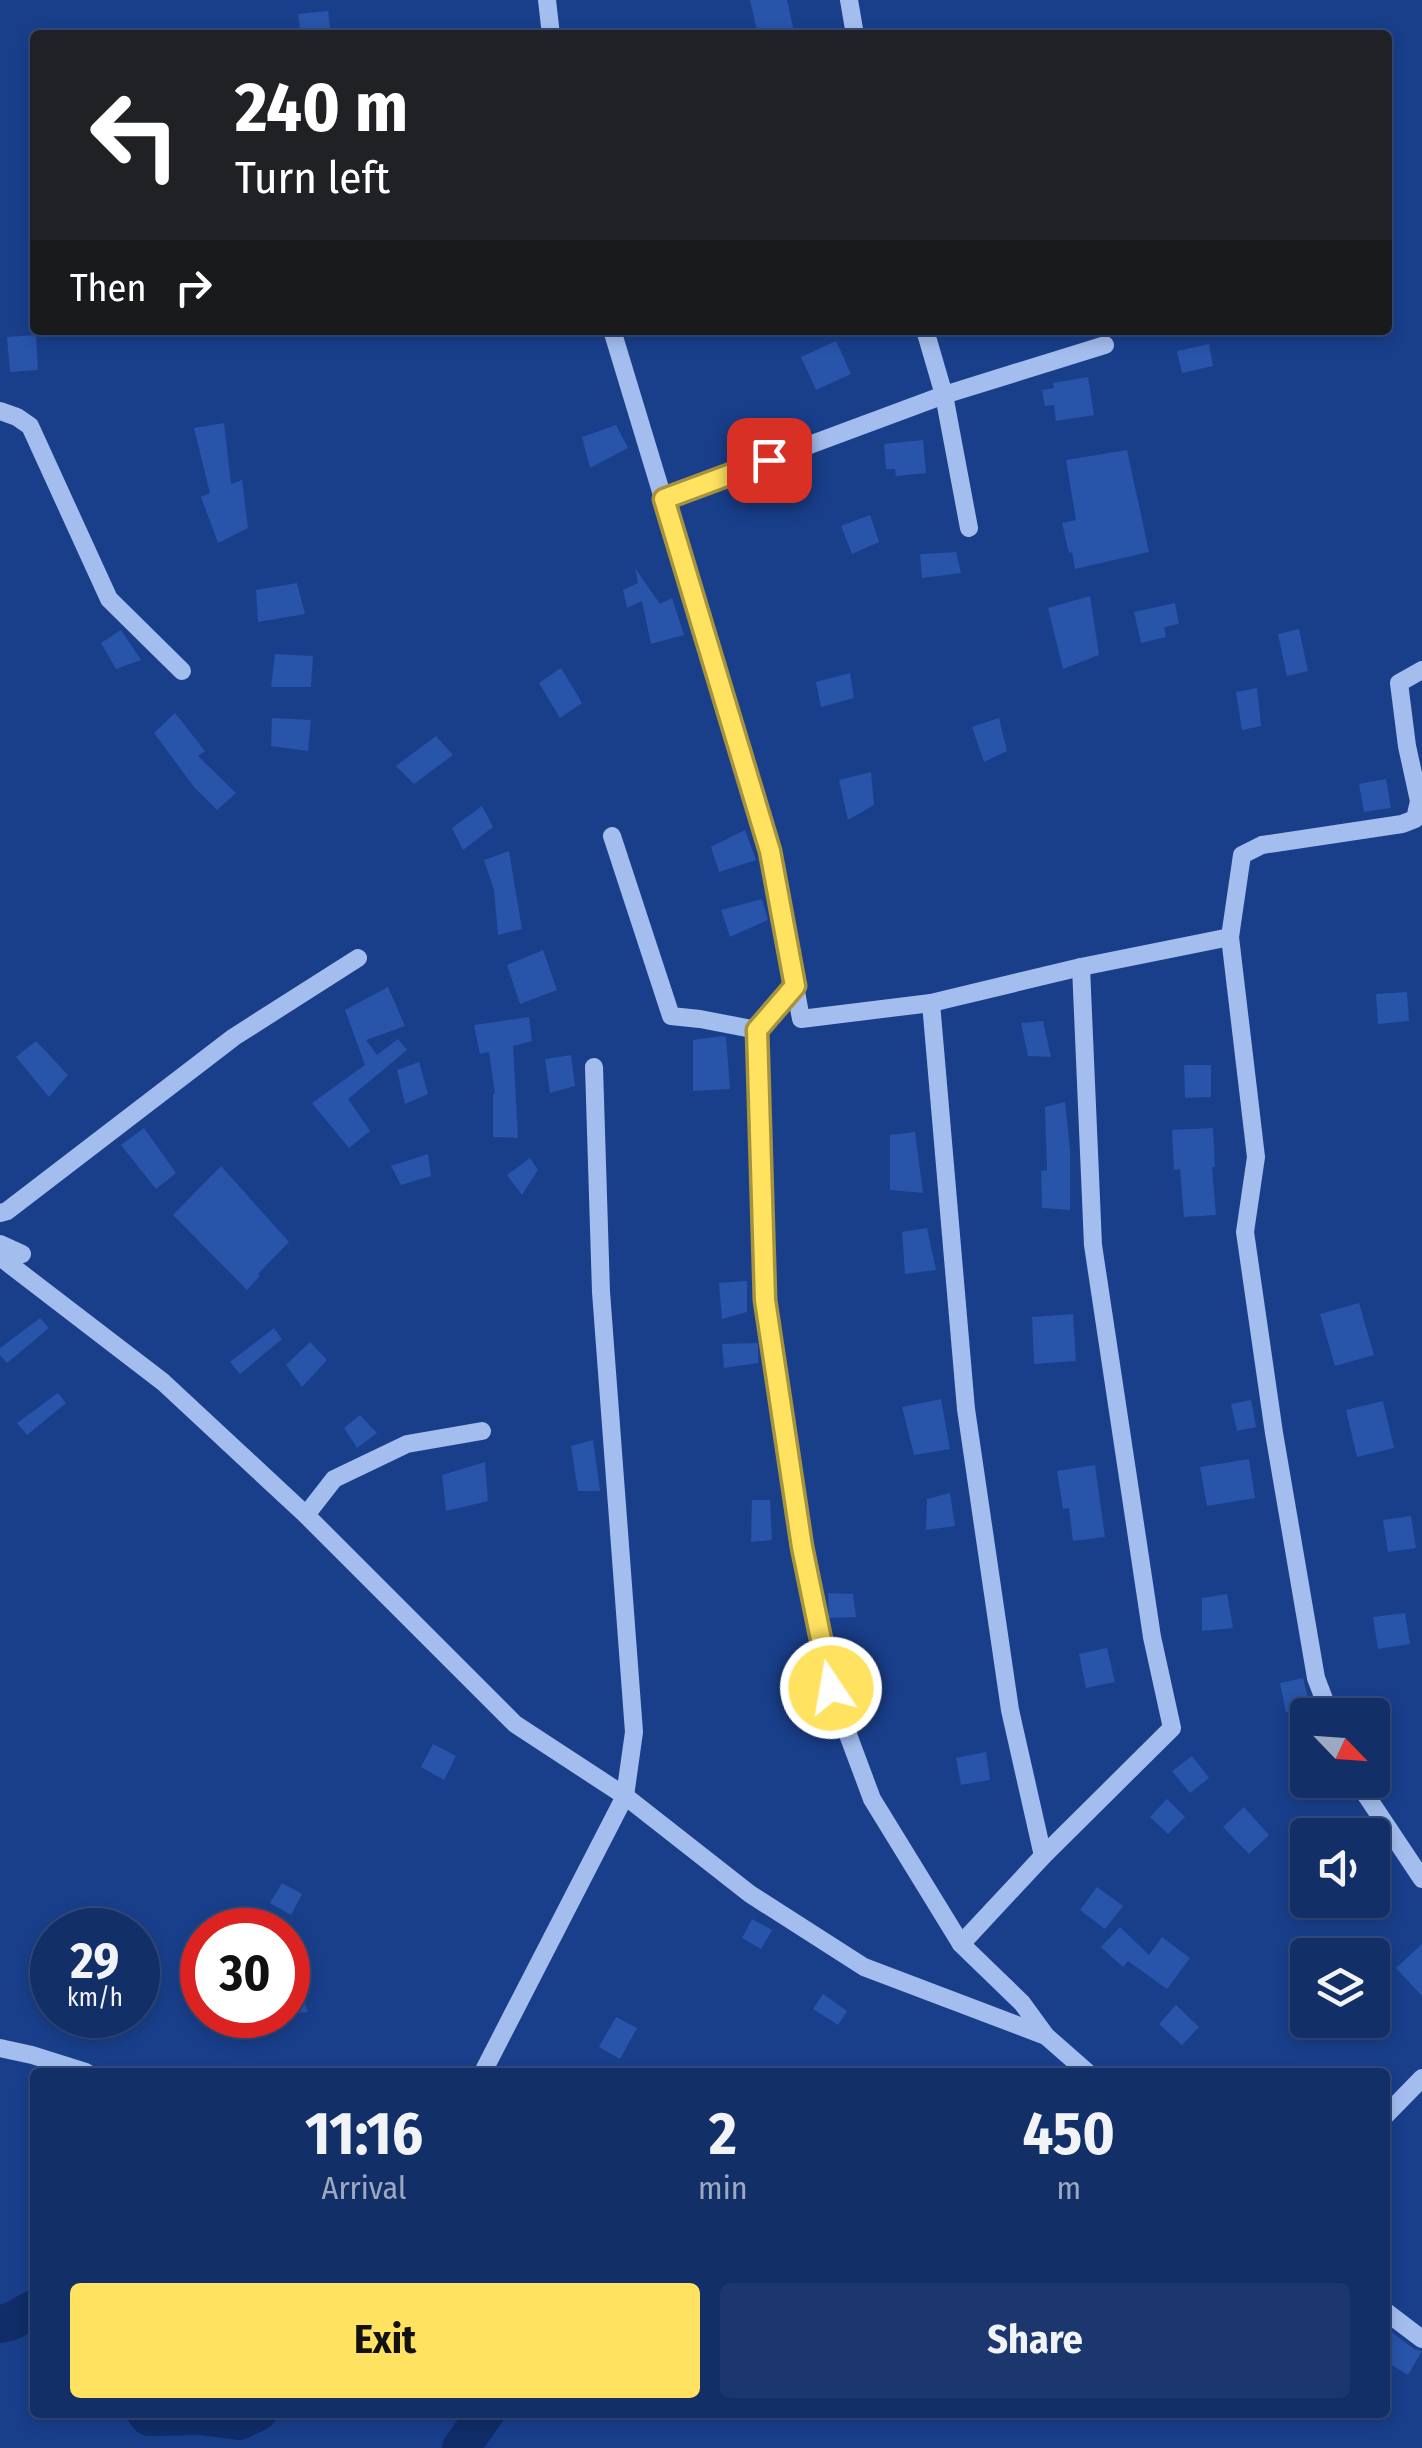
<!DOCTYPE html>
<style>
body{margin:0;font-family:"Fira Sans Condensed",sans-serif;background:#1c376e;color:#f1f3f6;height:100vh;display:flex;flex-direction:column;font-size:38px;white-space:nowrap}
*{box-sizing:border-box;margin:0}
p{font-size:32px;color:#9da9c0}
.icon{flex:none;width:55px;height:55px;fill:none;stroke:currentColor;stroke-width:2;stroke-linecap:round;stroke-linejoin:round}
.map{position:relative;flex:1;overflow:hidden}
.details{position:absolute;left:30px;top:2068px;width:1360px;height:350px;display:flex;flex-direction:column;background:#132f68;border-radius:10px;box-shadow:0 5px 15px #0003,0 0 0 2px #324a7c}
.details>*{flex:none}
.top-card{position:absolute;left:30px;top:30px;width:1362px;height:305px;border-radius:10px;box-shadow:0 5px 15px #0003,0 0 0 2px #324a7c;background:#202124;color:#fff;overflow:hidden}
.needle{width:65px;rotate:115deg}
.buttons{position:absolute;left:1290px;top:1698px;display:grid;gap:20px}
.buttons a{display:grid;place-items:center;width:100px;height:100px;border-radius:10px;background:#132f68;box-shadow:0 5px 15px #0003,0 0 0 2px #324a7c;font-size:50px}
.speed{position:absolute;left:30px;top:1908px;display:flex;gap:20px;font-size:50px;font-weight:700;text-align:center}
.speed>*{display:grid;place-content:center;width:130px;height:130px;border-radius:50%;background:#132f68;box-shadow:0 5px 15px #0003,0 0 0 2px #324a7c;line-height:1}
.speed small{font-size:25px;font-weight:400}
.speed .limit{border:15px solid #d22;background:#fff;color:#111}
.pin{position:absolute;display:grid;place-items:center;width:85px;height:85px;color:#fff;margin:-42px;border-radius:20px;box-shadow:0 5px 15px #0006}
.me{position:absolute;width:110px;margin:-55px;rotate:348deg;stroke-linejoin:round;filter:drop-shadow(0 0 8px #0008)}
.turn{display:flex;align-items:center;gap:35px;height:210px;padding:0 40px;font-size:45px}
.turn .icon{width:130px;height:130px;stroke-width:2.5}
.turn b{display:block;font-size:70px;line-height:85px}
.then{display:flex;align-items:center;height:95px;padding:0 40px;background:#0003;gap:20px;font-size:38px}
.eta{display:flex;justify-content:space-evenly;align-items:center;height:170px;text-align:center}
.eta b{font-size:60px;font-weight:700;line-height:70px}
.cta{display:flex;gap:20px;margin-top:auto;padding:20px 40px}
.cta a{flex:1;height:115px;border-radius:10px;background:#ffe260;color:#111;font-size:40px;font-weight:700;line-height:115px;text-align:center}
.cta a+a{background:#1c376e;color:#f1f3f6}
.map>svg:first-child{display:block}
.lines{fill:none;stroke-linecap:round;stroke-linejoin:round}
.river{stroke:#102d69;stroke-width:38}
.building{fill:#2854a9}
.minor{stroke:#a3bdee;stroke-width:18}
.route-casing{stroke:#a6933e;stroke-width:25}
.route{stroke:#ffe260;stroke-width:18}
</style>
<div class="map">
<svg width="1422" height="2448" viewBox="0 0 1422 2448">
<rect width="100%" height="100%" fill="#193f8b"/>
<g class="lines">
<!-- river -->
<g class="river">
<path d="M 0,2324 L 12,2321 L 35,2308"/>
<path d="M 145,2412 L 149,2417 L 201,2416 L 239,2421 L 258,2412"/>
<path d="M 461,2448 L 486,2412"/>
</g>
</g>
<!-- building -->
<g class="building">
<path d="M 750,0 L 787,0 L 794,32 L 783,35 L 758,35 Z"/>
<path d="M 328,11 L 331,35 L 301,35 L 298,14 Z"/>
<path d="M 36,335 L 38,370 L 10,372 L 7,337 Z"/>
<path d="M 836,341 L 851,374 L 816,390 L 801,357 Z"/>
<path d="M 1209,344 L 1213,366 L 1182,373 L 1177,351 Z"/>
<path d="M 1088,377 L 1094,415 L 1056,421 L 1054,405 L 1045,406 L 1042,390 L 1054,388 L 1053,383 Z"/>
<path d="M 224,423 L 231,484 L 242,480 L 248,528 L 218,543 L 201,497 L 210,493 L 194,428 Z"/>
<path d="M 616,425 L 628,448 L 590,468 L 582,437 Z"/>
<path d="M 923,440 L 926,473 L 896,476 L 895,469 L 886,469 L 884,444 Z"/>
<path d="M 1127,450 L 1149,552 L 1075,569 L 1072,552 L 1069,553 L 1062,523 L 1076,520 L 1066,460 Z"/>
<path d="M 870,515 L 879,542 L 852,554 L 841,526 Z"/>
<path d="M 956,552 L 961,573 L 922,578 L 920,554 Z"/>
<path d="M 635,568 L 660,604 L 672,598 L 684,635 L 651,644 L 642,601 L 627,608 L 623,590 L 638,583 Z"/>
<path d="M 297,583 L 305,614 L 258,622 L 256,590 Z"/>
<path d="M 1090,596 L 1099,655 L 1063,669 L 1048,608 Z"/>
<path d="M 1175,603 L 1179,624 L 1164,627 L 1166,637 L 1141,643 L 1134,612 Z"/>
<path d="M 1299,629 L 1308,671 L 1287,676 L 1278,634 Z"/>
<path d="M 121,630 L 141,660 L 116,669 L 101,643 Z"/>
<path d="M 275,654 L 313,656 L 311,687 L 271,687 Z"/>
<path d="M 561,668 L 582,703 L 560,718 L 539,683 Z"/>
<path d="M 850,673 L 854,698 L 821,707 L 816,682 Z"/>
<path d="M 1257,688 L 1261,726 L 1242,730 L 1236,692 Z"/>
<path d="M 175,713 L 205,751 L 198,756 L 236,793 L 217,810 L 194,787 L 154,733 Z"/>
<path d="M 272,718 L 311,720 L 308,751 L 271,746 Z"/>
<path d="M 999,718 L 1007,751 L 984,762 L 972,727 Z"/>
<path d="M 436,736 L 453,755 L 414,784 L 396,766 Z"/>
<path d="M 871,772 L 874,805 L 848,820 L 839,780 Z"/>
<path d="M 1386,779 L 1391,808 L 1364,812 L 1359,784 Z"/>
<path d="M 482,806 L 493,827 L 463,850 L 452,828 Z"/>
<path d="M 745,830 L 756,860 L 719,872 L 711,847 Z"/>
<path d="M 509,851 L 522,929 L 498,935 L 494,890 L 484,860 Z"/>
<path d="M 762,899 L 768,920 L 730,937 L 721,910 Z"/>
<path d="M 543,950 L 557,990 L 520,1004 L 507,965 Z"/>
<path d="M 388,987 L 405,1026 L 366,1040 L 377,1055 L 398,1039 L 407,1050 L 348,1099 L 370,1131 L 349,1148 L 312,1103 L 365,1065 L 345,1010 Z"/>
<path d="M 1407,992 L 1409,1021 L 1378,1024 L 1376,994 Z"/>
<path d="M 529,1017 L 532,1041 L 513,1046 L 518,1138 L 493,1137 L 493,1094 L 495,1094 L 489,1052 L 480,1054 L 474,1025 Z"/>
<path d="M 1043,1021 L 1051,1057 L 1028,1056 L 1021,1023 Z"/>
<path d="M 722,1036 L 726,1037 L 730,1089 L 693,1091 L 693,1040 Z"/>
<path d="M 36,1041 L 68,1075 L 49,1097 L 16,1057 Z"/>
<path d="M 571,1055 L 575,1086 L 550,1093 L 545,1059 Z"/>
<path d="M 419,1062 L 428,1094 L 405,1104 L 397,1070 Z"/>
<path d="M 1184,1065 L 1211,1065 L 1211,1097 L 1185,1098 Z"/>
<path d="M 1065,1102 L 1070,1149 L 1070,1210 L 1042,1208 L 1041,1171 L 1047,1170 L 1045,1107 Z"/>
<path d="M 144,1128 L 176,1173 L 156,1189 L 121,1145 Z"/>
<path d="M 1213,1128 L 1215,1167 L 1212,1167 L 1216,1215 L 1184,1217 L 1180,1169 L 1174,1170 L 1172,1130 Z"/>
<path d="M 915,1132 L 923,1193 L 890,1190 L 890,1135 Z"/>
<path d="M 428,1154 L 431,1176 L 401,1185 L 391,1166 Z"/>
<path d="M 530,1158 L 538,1170 L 522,1195 L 507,1175 Z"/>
<path d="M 221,1166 L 289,1242 L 258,1274 L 260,1276 L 247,1290 L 173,1215 Z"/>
<path d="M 927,1228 L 936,1270 L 905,1274 L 902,1232 Z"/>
<path d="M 747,1281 L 747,1312 L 722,1319 L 719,1283 Z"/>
<path d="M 1359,1303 L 1374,1355 L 1335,1366 L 1320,1314 Z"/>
<path d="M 1073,1314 L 1076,1361 L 1034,1364 L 1032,1317 Z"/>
<path d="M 40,1318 L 49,1328 L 7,1363 L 0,1355 L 0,1348 Z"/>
<path d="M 274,1328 L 282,1339 L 240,1374 L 230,1362 Z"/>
<path d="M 310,1342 L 327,1360 L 302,1387 L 286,1365 Z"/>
<path d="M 758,1343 L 758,1363 L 724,1368 L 722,1344 Z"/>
<path d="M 58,1393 L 66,1403 L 27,1435 L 17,1423 Z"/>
<path d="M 941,1399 L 950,1449 L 914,1455 L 902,1407 Z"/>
<path d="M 1251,1400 L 1256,1427 L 1237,1431 L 1231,1404 Z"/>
<path d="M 1383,1401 L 1394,1448 L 1357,1457 L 1346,1410 Z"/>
<path d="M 360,1415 L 377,1433 L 357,1448 L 344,1428 Z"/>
<path d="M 593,1440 L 600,1491 L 578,1491 L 571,1446 Z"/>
<path d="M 1249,1459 L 1255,1498 L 1207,1506 L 1200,1467 Z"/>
<path d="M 485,1462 L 488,1501 L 446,1511 L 442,1475 Z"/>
<path d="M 1095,1465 L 1105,1537 L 1073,1541 L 1069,1508 L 1063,1509 L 1057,1471 Z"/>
<path d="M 950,1493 L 955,1526 L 926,1530 L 927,1499 Z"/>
<path d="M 752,1500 L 770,1500 L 772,1540 L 751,1542 Z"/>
<path d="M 1411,1516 L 1416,1548 L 1388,1552 L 1383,1520 Z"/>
<path d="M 828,1593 L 853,1594 L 856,1617 L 829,1618 Z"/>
<path d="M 1227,1594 L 1233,1628 L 1202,1631 L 1202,1598 Z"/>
<path d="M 1405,1613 L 1410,1644 L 1378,1649 L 1373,1617 Z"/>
<path d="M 1107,1648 L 1115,1682 L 1086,1688 L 1079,1654 Z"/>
<path d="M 1303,1678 L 1310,1706 L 1286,1712 L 1280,1683 Z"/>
<path d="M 433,1744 L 456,1756 L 444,1780 L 421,1767 Z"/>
<path d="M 986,1752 L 990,1780 L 961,1785 L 956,1758 Z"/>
<path d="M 1192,1756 L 1209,1778 L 1190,1793 L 1172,1771 Z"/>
<path d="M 1167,1799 L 1185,1817 L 1168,1834 L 1150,1817 Z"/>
<path d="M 1244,1807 L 1269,1835 L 1249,1854 L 1223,1827 Z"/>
<path d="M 282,1883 L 302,1894 L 291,1915 L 270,1903 Z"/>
<path d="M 1097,1887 L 1123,1906 L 1105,1929 L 1080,1910 Z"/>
<path d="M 752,1919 L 772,1930 L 761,1949 L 742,1938 Z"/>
<path d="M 1120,1927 L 1149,1955 L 1162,1937 L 1190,1958 L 1167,1989 L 1128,1961 L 1123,1967 L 1101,1947 Z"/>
<path d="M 1422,1944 L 1422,1996 L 1396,1968 Z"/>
<path d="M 288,1962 L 289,1962 L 308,2012 L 288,2014 Z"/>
<path d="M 823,1994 L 847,2011 L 838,2025 L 813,2009 Z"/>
<path d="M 1176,2005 L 1199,2027 L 1182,2045 L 1159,2024 Z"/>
<path d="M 616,2017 L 637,2028 L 620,2059 L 599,2047 Z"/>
<path d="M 1385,2327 L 1414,2349 L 1422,2351 L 1408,2375 L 1385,2361 Z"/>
</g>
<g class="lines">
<!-- minor -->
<g class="minor">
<path d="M 547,0 L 551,35"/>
<path d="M 849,0 L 855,35"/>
<path d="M 612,330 L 770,851 L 795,986 L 757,1030 L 765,1300 L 802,1547 L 831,1689 L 872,1799 L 961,1944 L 1022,2003 L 1046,2036"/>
<path d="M 925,330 L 944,395 L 969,528"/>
<path d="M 0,411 L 17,417 L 30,426 L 109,599 L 182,671"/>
<path d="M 664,499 L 944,395 L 1105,345"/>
<path d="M 612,836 L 671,1016 L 700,1019 L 757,1030"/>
<path d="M 1230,937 L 1242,855 L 1262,845 L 1402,824 L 1415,819 L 1419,801 L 1407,746 L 1399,683 L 1422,670"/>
<path d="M 795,986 L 801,1019 L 931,1003"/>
<path d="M 0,1213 L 7,1211 L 234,1037 L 358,958"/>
<path d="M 0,1244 L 22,1254"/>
<path d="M 0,1257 L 163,1382 L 306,1515 L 515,1724 L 625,1796 L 750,1894 L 864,1967 L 1046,2036 L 1087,2072"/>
<path d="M 306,1515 L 334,1479 L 407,1444 L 482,1431"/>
<path d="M 1356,1780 L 1422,1879"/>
<path d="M 1043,1856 L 1010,1710 L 966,1409 L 931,1003 L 1081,967 L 1230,937 L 1256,1157 L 1245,1232 L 1274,1433 L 1316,1678 L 1330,1715"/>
<path d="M 961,1944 L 1043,1856 L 1172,1728 L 1152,1637 L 1093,1245 L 1081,967"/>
<path d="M 0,2048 L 32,2055 L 86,2072"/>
<path d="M 483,2072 L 625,1796 L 634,1732 L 601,1292 L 594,1067"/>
<path d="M 1385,2116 L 1422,2078"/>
<path d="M 1385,2311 L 1422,2339"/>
</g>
</g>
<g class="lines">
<defs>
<path id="route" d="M 769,460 L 664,499 L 770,851 L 795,986 L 757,1030 L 765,1300 L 802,1547 L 831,1688"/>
</defs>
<!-- route casing -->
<use href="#route" class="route-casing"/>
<!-- route -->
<use href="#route" class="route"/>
</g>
</svg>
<div class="buttons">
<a><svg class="needle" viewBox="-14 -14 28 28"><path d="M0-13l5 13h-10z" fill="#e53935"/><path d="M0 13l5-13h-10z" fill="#9da9c0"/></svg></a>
<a><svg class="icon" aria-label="sound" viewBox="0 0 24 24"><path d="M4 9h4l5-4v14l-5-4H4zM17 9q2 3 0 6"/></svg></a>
<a><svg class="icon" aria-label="layers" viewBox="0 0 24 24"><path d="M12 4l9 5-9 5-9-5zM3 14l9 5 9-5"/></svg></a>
</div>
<div class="speed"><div>29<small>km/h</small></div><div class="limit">30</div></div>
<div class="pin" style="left:769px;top:460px;background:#d93025"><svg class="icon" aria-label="arrive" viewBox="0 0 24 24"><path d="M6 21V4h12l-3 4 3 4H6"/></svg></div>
<svg class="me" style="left:831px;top:1688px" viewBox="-20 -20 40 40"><circle r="17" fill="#ffe260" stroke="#fff" stroke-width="3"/><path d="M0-11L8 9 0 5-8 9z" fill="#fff"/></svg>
<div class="top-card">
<div class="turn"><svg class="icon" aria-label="left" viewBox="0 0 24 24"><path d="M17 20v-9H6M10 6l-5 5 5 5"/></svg><div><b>240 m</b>Turn left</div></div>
<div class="then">Then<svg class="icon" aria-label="right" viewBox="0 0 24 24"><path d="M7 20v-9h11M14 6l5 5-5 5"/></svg></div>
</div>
<section class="details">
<div class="eta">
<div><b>11:16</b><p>Arrival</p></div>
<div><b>2</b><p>min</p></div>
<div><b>450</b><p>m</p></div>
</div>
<div class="cta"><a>Exit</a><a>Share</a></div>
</section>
</div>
